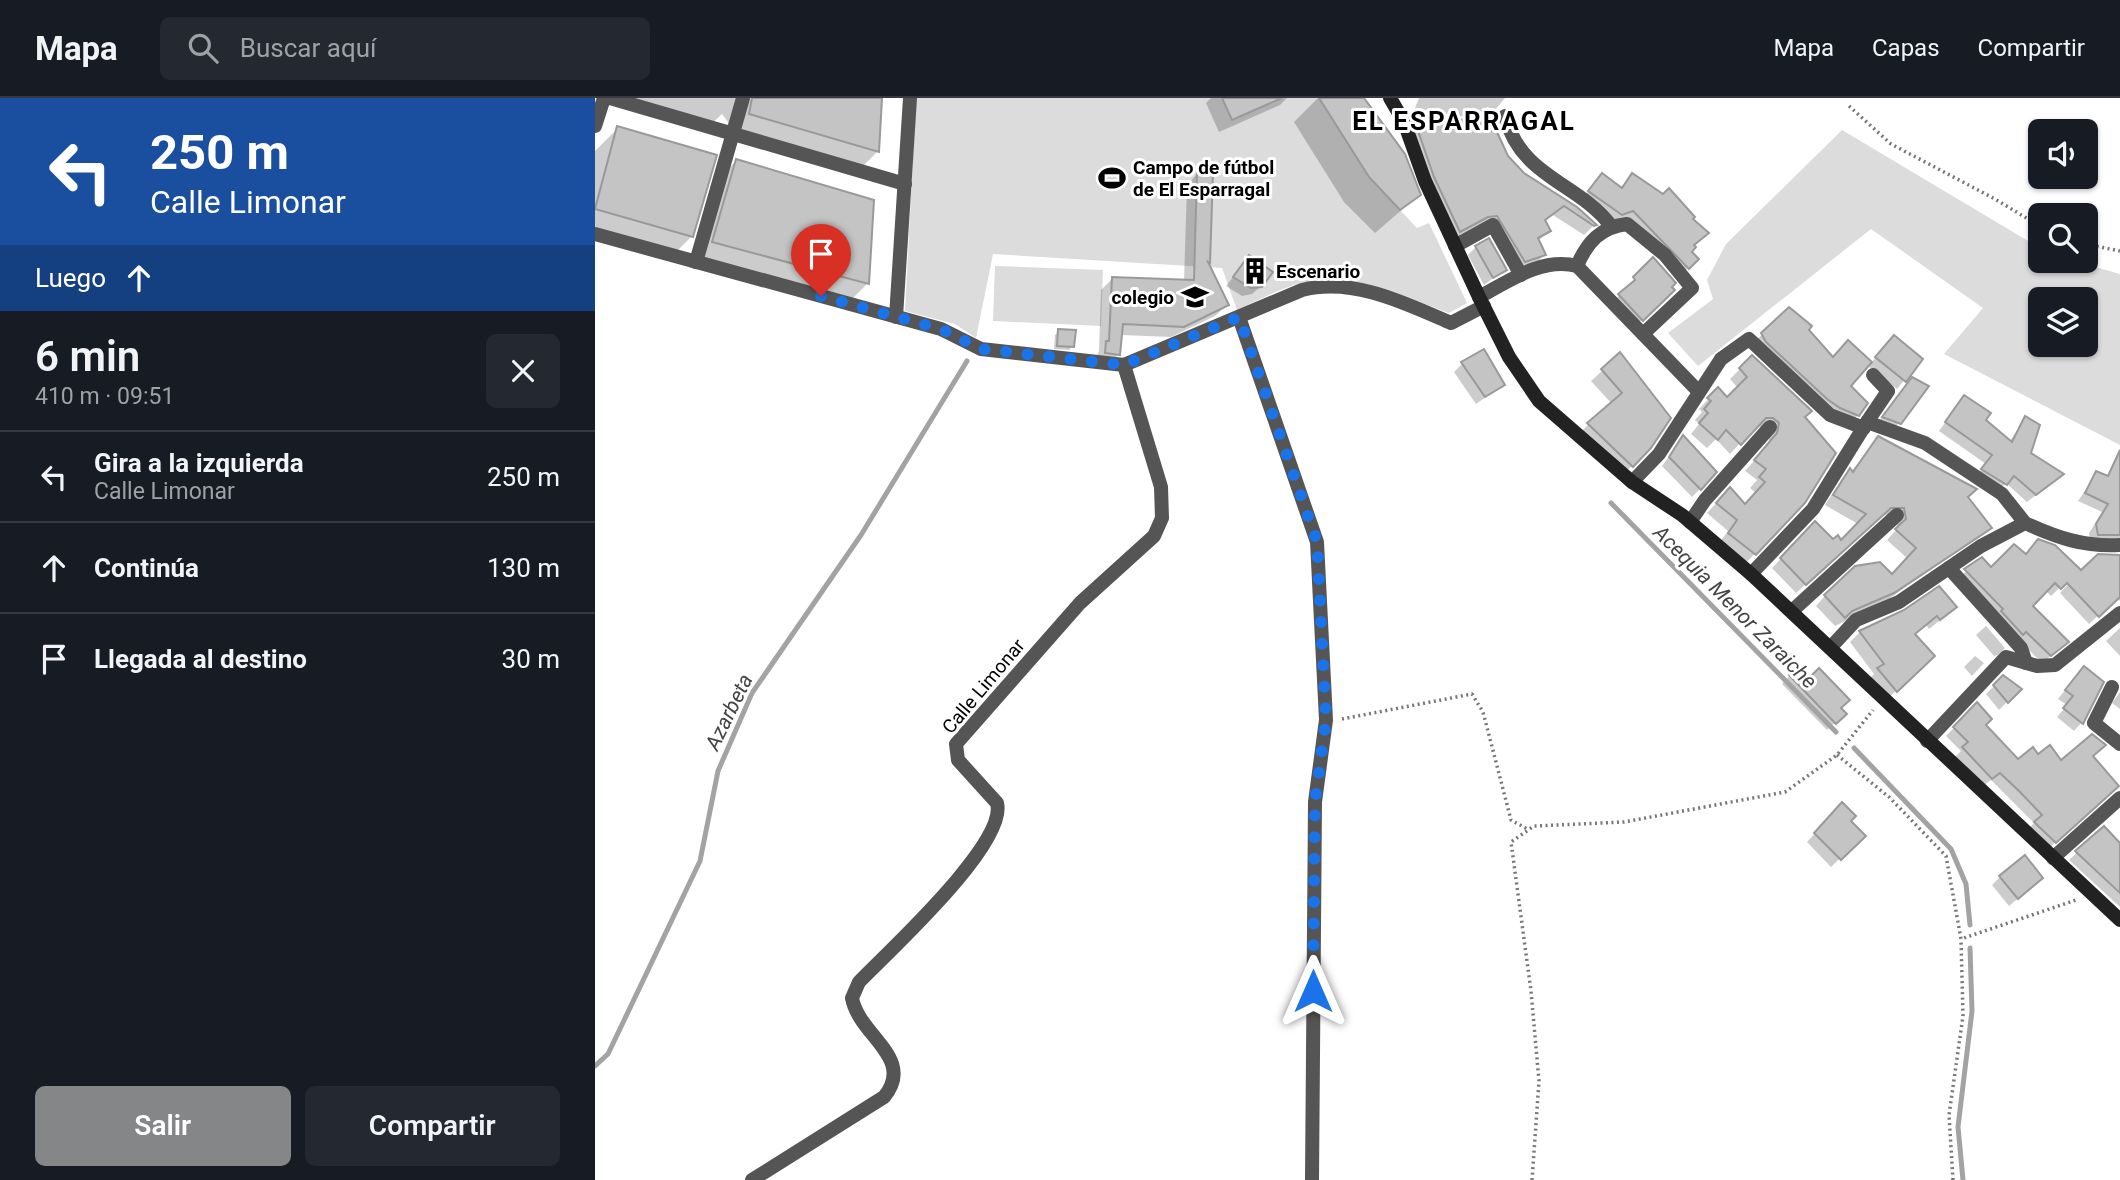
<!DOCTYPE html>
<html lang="es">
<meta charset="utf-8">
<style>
body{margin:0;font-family:Roboto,sans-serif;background:#242831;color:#f1f3f6;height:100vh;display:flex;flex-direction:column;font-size:26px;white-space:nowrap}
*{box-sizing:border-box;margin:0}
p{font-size:23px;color:#9ea1a6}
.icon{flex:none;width:38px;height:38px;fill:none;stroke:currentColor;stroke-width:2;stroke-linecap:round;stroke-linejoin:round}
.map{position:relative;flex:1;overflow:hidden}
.side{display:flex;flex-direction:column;background:#171b24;width:595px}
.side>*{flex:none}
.top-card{background:#1a4fa0;color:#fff;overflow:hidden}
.buttons{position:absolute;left:1433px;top:21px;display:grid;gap:14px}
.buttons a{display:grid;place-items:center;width:70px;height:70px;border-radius:10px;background:#171b24;box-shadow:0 2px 5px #0004;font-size:35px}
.pin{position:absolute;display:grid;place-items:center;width:60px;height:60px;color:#fff;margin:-72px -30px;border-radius:50% 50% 50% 0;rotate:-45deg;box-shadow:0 0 7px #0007}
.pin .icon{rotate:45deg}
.me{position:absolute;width:77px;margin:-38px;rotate:0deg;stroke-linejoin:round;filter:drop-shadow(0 0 5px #0008)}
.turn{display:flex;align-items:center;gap:24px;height:147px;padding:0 35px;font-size:32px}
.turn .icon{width:91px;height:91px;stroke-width:2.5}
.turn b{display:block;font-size:49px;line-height:60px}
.then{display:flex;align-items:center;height:66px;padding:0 35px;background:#0003;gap:14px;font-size:26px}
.round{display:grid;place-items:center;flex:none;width:74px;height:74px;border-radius:10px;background:#242831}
.headline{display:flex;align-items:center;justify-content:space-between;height:119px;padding:0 35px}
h1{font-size:42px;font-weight:600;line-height:52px}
.primary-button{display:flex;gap:14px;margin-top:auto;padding:14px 35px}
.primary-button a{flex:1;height:80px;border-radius:10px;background:#858687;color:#fff;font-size:28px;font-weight:600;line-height:80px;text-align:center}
.primary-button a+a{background:#242831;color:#f1f3f6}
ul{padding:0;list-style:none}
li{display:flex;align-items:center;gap:21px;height:91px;padding:0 35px;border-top:2px solid #363941}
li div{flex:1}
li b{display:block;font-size:26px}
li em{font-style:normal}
header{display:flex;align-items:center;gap:42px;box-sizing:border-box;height:98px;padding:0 35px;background:#171b24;border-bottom:2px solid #363941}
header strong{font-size:33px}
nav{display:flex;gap:38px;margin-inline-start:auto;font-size:24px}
.search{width:490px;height:63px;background:#242831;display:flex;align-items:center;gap:18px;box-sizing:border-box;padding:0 24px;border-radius:10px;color:#9ea1a6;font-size:26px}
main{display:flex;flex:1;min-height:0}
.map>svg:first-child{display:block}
.green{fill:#dcdcdc;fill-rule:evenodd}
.shadow{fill:#0003}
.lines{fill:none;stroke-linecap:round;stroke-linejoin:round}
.stream{stroke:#a3a3a3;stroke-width:5}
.building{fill:#c4c4c4;stroke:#999;stroke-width:2}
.path{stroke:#777;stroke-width:3.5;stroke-dasharray:2 3.5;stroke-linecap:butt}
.minor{stroke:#555;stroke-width:14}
.secondary{stroke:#222;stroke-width:14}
.route{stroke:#1a73e8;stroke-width:12;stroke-dasharray:0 21.6}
.labels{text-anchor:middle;stroke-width:6;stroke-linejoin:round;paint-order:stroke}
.poi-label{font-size:19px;font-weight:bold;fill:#000;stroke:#fff;text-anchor:start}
.street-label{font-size:19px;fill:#000;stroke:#fff}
.water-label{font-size:21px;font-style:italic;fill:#444;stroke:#fff}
.district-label{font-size:26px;font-weight:bold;letter-spacing:2px;fill:#000;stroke:#fff}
</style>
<header>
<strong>Mapa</strong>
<div class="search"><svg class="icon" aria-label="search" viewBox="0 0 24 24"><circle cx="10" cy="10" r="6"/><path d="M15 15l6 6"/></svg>Buscar aquí</div>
<nav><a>Mapa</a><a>Capas</a><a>Compartir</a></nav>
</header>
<main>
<section class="side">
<div class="top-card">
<div class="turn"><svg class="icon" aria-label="left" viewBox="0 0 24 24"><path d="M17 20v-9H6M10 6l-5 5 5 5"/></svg><div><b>250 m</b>Calle Limonar</div></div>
<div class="then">Luego<svg class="icon" aria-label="ahead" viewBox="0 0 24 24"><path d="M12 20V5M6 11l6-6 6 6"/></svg></div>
</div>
<div class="headline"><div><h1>6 min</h1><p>410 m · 09:51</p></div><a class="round"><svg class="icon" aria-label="close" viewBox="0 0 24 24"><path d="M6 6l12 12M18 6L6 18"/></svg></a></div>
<ul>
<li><svg class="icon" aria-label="left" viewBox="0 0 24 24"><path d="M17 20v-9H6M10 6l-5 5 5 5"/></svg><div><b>Gira a la izquierda</b><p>Calle Limonar</p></div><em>250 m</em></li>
<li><svg class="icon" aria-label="ahead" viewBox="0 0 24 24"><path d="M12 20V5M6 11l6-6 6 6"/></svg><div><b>Continúa</b></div><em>130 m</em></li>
<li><svg class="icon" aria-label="arrive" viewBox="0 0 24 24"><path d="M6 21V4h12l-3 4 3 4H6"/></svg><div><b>Llegada al destino</b></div><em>30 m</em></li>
</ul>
<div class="primary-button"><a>Salir</a><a>Compartir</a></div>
</section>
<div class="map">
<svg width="1525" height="1082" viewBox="0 0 1525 1082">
<rect width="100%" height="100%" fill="#fff"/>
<!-- green -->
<g class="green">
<path d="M 321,0 L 724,0 L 774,79 L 822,130 L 834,125 L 872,205 L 854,215 C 806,197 754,170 702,186 C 682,192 662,203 642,212 L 627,170 L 398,156 L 381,240 L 360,226 L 310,213 Z"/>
<path d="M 1247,32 L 1445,150 L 1446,163 L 1479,163 L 1525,176 L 1525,347 L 1349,256 L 1388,210 L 1276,131 L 1103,268 L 1073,235 L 1118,201 L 1112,182 L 1131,146 ZM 1446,201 L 1491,201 L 1491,247 L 1446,247 Z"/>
<path d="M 400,168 L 508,172 L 506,228 L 398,223 Z"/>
</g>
<!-- shadow -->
<g class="shadow">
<path d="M 20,0 L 286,0 L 283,53 L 258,78 L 130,40 L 133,24 L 127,16 L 108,34 Z"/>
<path d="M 616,0 L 692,0 L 685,7 L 624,34 L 611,5 Z"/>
<path d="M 723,0 L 767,0 L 809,57 L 824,97 L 780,135 L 749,104 L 699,24 Z"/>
<path d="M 824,0 L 910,0 L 900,12 L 892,9 L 882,22 L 882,33 L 928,76 L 999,127 L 989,137 L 958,117 L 949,124 L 954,133 L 944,142 L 949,157 L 940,166 L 920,173 L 897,132 L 855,143 L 812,38 L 822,28 L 881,21 L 820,10 Z"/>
<path d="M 23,30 L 97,138 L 72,163 L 0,143 L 0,53 Z"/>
<path d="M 141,63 L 277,103 L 272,186 L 248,210 L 93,169 L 116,88 Z"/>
<path d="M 603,75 L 616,76 L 612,166 L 632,207 L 620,218 L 576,239 L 526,237 L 524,256 L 512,267 L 499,266 L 504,253 L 506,192 L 517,181 L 589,184 L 592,87 Z"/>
<path d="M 1007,77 L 1025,90 L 1037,77 L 1097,148 L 1094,154 L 1102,161 L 1085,178 L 1029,120 L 1018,124 L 986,102 Z"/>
<path d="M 881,149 L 910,171 L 889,187 L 873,157 Z"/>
<path d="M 654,159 L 666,188 L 657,196 L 647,198 L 631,188 Z"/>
<path d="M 1058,162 L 1078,192 L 1039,229 L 1016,206 Z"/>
<path d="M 1194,212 L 1238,261 L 1253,245 L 1276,265 L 1291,247 L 1326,262 L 1302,291 L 1272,267 L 1254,288 L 1263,317 L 1255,325 L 1237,318 L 1159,244 Z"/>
<path d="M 464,233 L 478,248 L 474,252 L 459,251 L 460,237 Z"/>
<path d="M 1025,257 L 1055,349 L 1026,379 L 982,337 L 1017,306 L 996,283 Z"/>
<path d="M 1157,259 L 1208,320 L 1209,404 L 1150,466 L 1124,445 L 1133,433 L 1112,415 L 1125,401 L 1150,408 L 1161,395 L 1155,390 L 1162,382 L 1150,373 L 1173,347 L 1175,336 L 1167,329 L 1160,329 L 1135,356 L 1121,341 L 1112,350 L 1096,336 L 1104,326 L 1100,322 L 1107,314 L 1104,311 L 1123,291 L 1132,302 L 1143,290 L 1135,281 Z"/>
<path d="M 867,266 L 908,287 L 881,306 L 859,274 Z"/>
<path d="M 1317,281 L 1304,325 L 1296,333 L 1280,328 Z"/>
<path d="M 1369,299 L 1389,322 L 1414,344 L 1431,320 L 1434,356 L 1467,377 L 1432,404 L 1411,385 L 1402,394 L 1380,379 L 1391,366 L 1344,333 Z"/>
<path d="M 1088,340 L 1105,391 L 1097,399 L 1067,368 Z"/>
<path d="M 1283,340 L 1371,400 L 1395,430 L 1288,505 L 1240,528 L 1221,508 L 1230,498 L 1261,470 L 1297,478 L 1313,461 L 1292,442 L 1303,430 L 1300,421 L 1294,416 L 1284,419 L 1201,495 L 1177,470 L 1220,425 L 1238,443 L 1246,444 L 1263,426 L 1230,407 L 1246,382 L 1255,373 L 1256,374 Z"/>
<path d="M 1517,374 L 1525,378 L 1525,444 L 1495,445 L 1494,435 L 1507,414 L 1483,403 L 1502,375 L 1511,379 Z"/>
<path d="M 1430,458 L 1486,474 L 1525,458 L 1525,503 L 1522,500 L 1494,526 L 1465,495 L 1479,480 L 1477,478 L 1456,498 L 1450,492 L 1435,508 L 1463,552 L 1447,565 L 1362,481 L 1386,461 L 1397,471 Z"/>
<path d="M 1310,514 L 1349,519 L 1334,531 L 1331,527 L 1319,537 L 1328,568 L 1291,602 L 1273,582 L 1279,576 L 1255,544 L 1265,534 Z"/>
<path d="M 1391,528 L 1410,550 L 1403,557 L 1399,558 L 1381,537 Z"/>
<path d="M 1525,530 L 1525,558 L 1511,543 Z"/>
<path d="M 1380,558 L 1389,565 L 1377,578 L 1369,569 Z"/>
<path d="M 1203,569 L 1249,616 L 1232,632 L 1187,586 Z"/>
<path d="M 1481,578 L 1507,584 L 1486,625 L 1479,633 L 1462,619 L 1472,607 L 1463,601 Z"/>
<path d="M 1408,579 L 1425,591 L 1404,612 L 1391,596 Z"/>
<path d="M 1525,594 L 1525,611 L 1517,605 Z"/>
<path d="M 1382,607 L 1389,627 L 1423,663 L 1443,659 L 1466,665 L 1496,659 L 1513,696 L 1452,752 L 1432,733 L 1439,725 L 1396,682 L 1388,688 L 1360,659 L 1366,653 L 1351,638 Z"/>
<path d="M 1239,714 L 1254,723 L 1268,738 L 1236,769 L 1212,744 Z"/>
<path d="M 1508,730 L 1525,753 L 1525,809 L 1474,762 Z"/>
<path d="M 1405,779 L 1438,788 L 1414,808 L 1397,787 Z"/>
</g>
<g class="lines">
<!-- stream -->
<g class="stream">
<path d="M 1016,405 L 1241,634"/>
<path d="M 1259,650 L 1356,751 L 1371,786 L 1375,827"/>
<path d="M 0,968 L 13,956 L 105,763 L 123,673 L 157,595 L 266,437 L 372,263"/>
<path d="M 1368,1082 L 1363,1029 L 1377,913 L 1375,850"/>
</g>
</g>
<!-- building -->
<g class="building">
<path d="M 157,0 L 287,0 L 284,54 L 154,16 Z"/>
<path d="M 627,0 L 687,0 L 637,22 Z"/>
<path d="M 724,0 L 769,0 L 810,56 L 826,97 L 805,112 L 774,79 Z"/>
<path d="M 889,19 L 884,31 L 902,34 L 913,58 L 929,75 L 982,109 L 1002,127 L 999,128 L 969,108 L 950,122 L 956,133 L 943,140 L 951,157 L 930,164 L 902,118 L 893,119 L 865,134 L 839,79 L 821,27 Z"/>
<path d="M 22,28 L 122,57 L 98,139 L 0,111 Z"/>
<path d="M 141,61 L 279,102 L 274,186 L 117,144 Z"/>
<path d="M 602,74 L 618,74 L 615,165 L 613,164 L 634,207 L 589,229 L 528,226 L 525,257 L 510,255 L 511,243 L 514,243 L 517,179 L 599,182 Z"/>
<path d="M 1007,75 L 1027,90 L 1037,75 L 1068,96 L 1074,90 L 1100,119 L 1098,121 L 1114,135 L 1099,147 L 1101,149 L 1097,154 L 1104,161 L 1094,171 L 1038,113 L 1027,117 L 993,93 Z"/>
<path d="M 894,140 L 912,172 L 898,180 L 880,148 Z"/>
<path d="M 654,157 L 678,174 L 667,189 L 656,190 L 638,179 Z"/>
<path d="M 1058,159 L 1081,185 L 1077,189 L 1080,192 L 1048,223 L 1023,196 L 1040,182 L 1038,179 Z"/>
<path d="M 1194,209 L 1217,228 L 1214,232 L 1238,259 L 1253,242 L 1277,264 L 1256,288 L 1273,305 L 1264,318 L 1245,310 L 1232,301 L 1171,244 L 1166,235 Z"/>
<path d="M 463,231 L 481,232 L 479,249 L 462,248 Z"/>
<path d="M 1299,237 L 1328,261 L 1311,284 L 1280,259 Z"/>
<path d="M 889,251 L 910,287 L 890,299 L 866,264 Z"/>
<path d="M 1025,254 L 1076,320 L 1056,350 L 1038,369 L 992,325 L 1027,295 L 1006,271 Z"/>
<path d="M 1157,257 L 1217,313 L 1210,319 L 1241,355 L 1210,405 L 1161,457 L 1133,435 L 1142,422 L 1121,405 L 1135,389 L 1150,406 L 1170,384 L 1164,379 L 1171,371 L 1159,362 L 1182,335 L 1184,325 L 1178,320 L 1171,320 L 1146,347 L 1131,332 L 1123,342 L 1104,325 L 1113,315 L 1109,311 L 1116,303 L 1112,300 L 1123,289 L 1132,299 L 1152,279 L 1144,270 Z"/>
<path d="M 1317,279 L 1334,288 L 1306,326 L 1287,319 Z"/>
<path d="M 1369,297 L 1396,315 L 1391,322 L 1417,344 L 1430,318 L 1445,327 L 1436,355 L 1469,376 L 1441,397 L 1419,378 L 1412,387 L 1386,371 L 1397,357 L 1350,324 Z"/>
<path d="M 1088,337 L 1122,374 L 1106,392 L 1074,359 Z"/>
<path d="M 1283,338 L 1382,391 L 1373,399 L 1397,430 L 1299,495 L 1257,513 L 1250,520 L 1229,497 L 1260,468 L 1285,464 L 1297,476 L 1321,450 L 1300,431 L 1311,421 L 1309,410 L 1296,410 L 1211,487 L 1185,460 L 1220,423 L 1238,441 L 1243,437 L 1246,442 L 1271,416 L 1238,397 L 1255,370 L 1258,374 Z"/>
<path d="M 1525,352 L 1525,437 L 1503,437 L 1501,426 L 1513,406 L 1490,395 L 1501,373 L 1513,378 Z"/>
<path d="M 1443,441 L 1460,447 L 1486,472 L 1503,456 L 1525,457 L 1525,499 L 1504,519 L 1472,485 L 1466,491 L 1460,485 L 1438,508 L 1474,544 L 1456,558 L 1431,534 L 1428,537 L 1406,513 L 1408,511 L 1369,471 L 1387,459 L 1396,469 L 1419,446 L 1431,456 Z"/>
<path d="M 1344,488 L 1362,509 L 1345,522 L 1342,518 L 1320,536 L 1340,558 L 1302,594 L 1282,570 L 1289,566 L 1264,533 L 1309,512 Z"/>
<path d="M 1204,567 L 1215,579 L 1224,570 L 1255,602 L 1246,610 L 1252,616 L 1241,626 L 1194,577 Z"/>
<path d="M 1489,568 L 1509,584 L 1488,626 L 1468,610 L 1478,598 L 1470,592 Z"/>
<path d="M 1408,577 L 1427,591 L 1413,605 L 1398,587 Z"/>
<path d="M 1382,604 L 1397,621 L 1391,627 L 1423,661 L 1438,649 L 1443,656 L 1455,647 L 1466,662 L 1497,636 L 1511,647 L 1498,658 L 1524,688 L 1461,745 L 1439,724 L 1447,717 L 1425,694 L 1405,675 L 1397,681 L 1367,649 L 1373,644 L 1358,629 Z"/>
<path d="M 1247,704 L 1261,718 L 1256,723 L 1271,738 L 1246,762 L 1219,735 Z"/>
<path d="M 1509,728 L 1525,745 L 1525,795 L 1480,753 Z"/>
<path d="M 1430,757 L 1448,780 L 1423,801 L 1404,778 Z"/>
</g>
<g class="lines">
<!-- path -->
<g class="path">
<path d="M 1254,8 L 1296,46 L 1400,101 L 1446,129"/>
<path d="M 1491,146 L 1525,153"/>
<path d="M 747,621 L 877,596 L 888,614 L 916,722 L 934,732"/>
<path d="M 1242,657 L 1294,699 L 1351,758 L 1366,841 L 1481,802"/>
<path d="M 937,1082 L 944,983 L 936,893 L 916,744 L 939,728 L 1029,724 L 1190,694 L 1242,657 L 1278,612"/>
<path d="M 1358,1082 L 1354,1017 L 1368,918 L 1366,841"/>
</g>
<!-- minor -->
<g class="minor">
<path d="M 15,0 L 310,86"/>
<path d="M 910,18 C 926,80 983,84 1016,128"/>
<path d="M 0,28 L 9,0"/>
<path d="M 0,136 L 346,231 L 386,251 L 529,267 L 707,192 C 758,179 810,205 856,225 L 889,208"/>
<path d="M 860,148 L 898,127 L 926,177"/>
<path d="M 101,164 L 148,0"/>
<path d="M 982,168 C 992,144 1006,129 1032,126 L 1070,157 L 1097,190 L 1048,236"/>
<path d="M 884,199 C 914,183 947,159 982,168 L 1104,294"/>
<path d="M 301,219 L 315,0"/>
<path d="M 644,219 L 722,444 L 731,622 L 720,704 L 717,1082"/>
<path d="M 1272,324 L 1293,293 L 1278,277"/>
<path d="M 1037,384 L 1064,356 L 1126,261 L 1154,241 L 1235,317 L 1269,330"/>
<path d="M 1095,424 L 1110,402 L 1175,329"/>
<path d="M 1354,470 L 1426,550 L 1431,565"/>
<path d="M 1156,476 L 1218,411 L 1272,324 L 1330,345 L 1407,396 L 1430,425"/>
<path d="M 1197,513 L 1302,417"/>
<path d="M 1236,549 L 1261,522 L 1304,504 L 1386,448 L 1430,425 C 1463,440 1489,449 1525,447"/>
<path d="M 1517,589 L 1499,625 L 1525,646"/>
<path d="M 1332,643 L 1411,559 L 1442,568 L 1460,567 L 1525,515"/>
<path d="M 1458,760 L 1525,700"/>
<path d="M 157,1082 L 289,999 C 321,960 264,938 257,900 L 264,884 C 293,854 413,745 402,705 L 363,662 L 361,646 L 485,505 L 559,438 L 567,420 L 566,389 L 529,267"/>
</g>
<!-- secondary -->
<path class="secondary" d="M 795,0 L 809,24 L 830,83 L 884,199 L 914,259 L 944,303 L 1037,384 L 1087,417 L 1156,476 L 1525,822"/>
</g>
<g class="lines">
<!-- route -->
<path class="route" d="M 226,198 L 346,231 L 386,251 L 529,267 L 644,219 L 722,444 L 731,622 L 720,704 L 718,893"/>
</g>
<!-- icons -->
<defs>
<symbol id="stadium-bare" viewBox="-9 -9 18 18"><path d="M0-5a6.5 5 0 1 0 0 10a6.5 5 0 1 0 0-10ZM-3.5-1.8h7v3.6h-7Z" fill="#000" stroke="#fff" stroke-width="2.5" paint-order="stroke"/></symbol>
<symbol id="building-bare" viewBox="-9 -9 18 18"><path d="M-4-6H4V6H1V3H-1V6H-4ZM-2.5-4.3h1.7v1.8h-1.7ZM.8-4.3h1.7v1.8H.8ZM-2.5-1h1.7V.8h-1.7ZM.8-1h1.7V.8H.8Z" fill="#000" stroke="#fff" stroke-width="2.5" paint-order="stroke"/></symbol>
<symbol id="university-bare" viewBox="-9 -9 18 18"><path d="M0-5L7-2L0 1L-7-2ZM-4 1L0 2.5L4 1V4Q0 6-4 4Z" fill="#000" stroke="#fff" stroke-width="2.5" paint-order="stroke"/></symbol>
</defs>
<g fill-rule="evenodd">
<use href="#stadium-bare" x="498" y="61" width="38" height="38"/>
<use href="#building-bare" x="641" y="154" width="38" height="38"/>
<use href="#university-bare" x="581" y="180" width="38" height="38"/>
</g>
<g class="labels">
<!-- poi labels -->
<g class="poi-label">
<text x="538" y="76">Campo de fútbol<tspan x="538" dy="22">de El Esparragal</tspan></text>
<text x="681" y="180">Escenario</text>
<text x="579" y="206" text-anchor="end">colegio</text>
</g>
<!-- street labels -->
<g class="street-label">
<text transform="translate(388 588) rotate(-50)" y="7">Calle Limonar</text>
</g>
<!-- water labels -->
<g class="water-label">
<text transform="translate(1140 509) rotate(45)" y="7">Acequia Menor Zaraiche</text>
<text transform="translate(134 614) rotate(-64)" y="7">Azarbeta</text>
</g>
<!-- district labels -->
<g class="district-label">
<text x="869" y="32">EL ESPARRAGAL</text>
</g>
</g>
</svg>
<div class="buttons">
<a><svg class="icon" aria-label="sound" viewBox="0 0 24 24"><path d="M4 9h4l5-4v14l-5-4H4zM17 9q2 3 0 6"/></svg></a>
<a><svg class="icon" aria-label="search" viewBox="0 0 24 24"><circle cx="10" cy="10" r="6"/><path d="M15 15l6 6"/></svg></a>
<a><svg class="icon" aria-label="layers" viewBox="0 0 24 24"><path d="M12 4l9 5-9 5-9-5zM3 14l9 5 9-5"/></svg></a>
</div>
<div class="pin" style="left:226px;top:198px;background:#d93025"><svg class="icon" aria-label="arrive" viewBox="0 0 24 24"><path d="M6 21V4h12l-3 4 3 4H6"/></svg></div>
<svg class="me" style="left:718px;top:893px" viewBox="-20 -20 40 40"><path d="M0-17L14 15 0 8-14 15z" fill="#1a73e8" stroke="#fff" stroke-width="4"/></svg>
</div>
</main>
